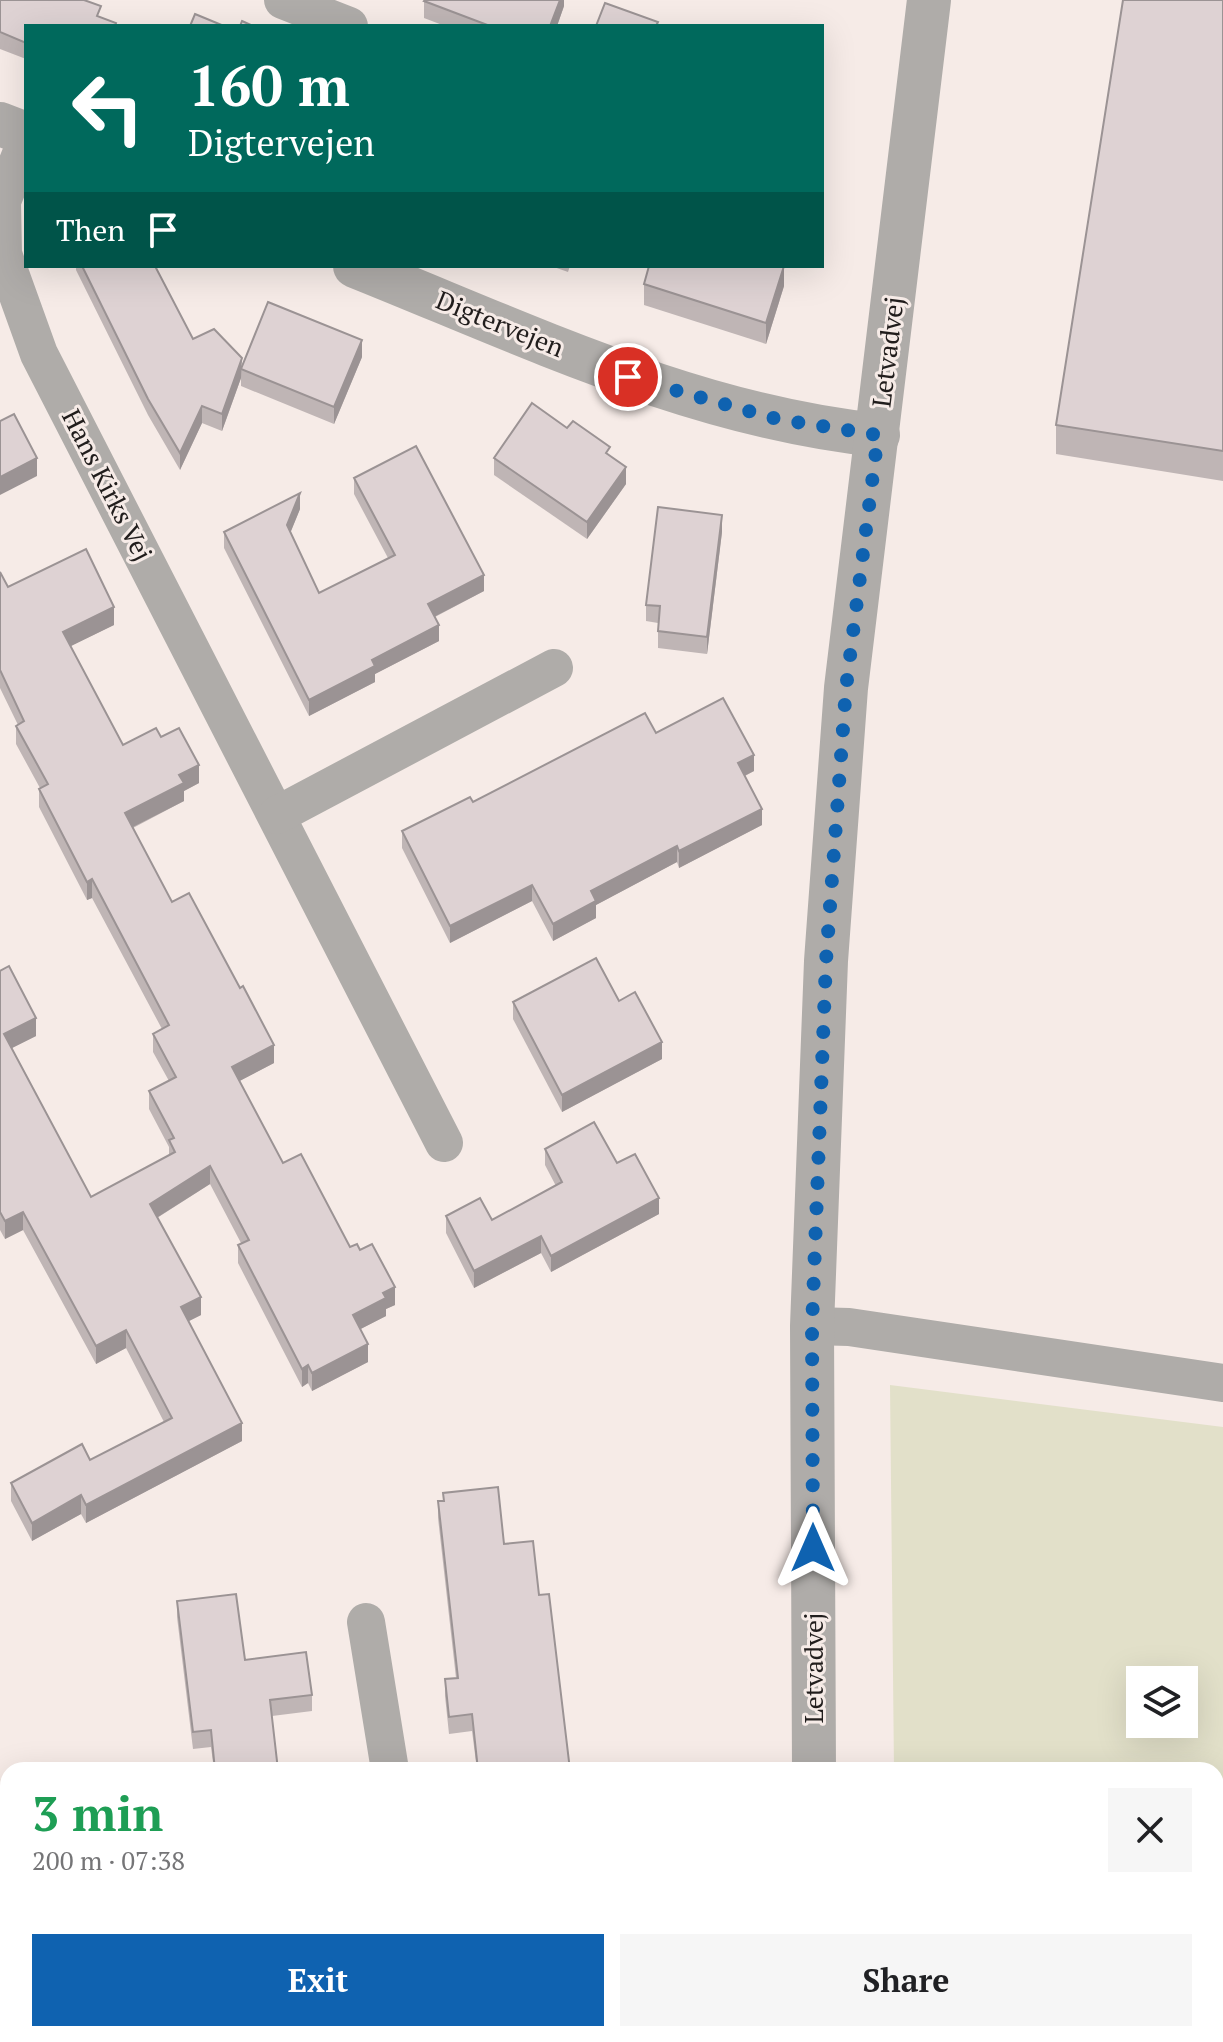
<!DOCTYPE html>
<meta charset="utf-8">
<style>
body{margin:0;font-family:"PT Serif",serif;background:#f6f6f6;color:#202124;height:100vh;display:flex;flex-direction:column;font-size:30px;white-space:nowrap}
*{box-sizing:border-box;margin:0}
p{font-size:26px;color:#757577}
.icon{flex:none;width:44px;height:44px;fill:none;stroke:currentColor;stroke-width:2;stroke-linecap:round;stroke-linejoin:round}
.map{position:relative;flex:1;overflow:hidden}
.panel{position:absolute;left:0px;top:1762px;width:1224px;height:280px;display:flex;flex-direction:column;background:#fff;border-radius:24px 24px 0 0;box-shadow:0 8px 32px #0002}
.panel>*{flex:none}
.banner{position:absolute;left:24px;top:24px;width:800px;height:244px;border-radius:0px;box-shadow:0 8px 32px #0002;background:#00695c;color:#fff;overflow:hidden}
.buttons{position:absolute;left:1126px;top:1666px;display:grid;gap:16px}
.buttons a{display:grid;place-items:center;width:72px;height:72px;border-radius:0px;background:#fff;box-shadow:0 8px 32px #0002;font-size:40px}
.pin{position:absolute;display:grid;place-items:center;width:68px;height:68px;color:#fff;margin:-34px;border:4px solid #fff;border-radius:50%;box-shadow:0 2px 8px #0007}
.me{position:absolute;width:88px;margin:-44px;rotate:0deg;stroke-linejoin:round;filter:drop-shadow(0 0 6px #0008)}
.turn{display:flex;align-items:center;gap:28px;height:168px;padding:0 32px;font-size:36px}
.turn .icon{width:104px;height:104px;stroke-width:2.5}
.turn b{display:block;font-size:56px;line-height:68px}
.then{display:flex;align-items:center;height:76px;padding:0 32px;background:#0003;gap:16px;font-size:30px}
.round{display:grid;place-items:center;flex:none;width:84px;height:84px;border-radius:0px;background:#f6f6f6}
.overview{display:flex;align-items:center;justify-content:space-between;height:136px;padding:0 32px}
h1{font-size:48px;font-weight:700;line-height:60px;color:#1e9e55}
.action{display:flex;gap:16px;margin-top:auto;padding:16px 32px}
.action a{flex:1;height:92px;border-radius:0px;background:#0f62b0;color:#fff;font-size:32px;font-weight:700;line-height:92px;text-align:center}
.action a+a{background:#f6f6f6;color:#202124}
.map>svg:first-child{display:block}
.green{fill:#e2e0c9;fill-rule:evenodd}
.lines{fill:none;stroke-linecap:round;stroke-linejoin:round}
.minor{stroke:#afaca9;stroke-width:38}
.tertiary{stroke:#afaca9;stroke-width:44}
.wall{fill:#bfb5b5}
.shaded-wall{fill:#9b9394}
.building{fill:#ded2d3;stroke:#9b9394;stroke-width:2}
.route{stroke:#0f62b0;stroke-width:14;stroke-dasharray:0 25.2}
.labels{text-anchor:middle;stroke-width:6;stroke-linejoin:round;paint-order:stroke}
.street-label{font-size:26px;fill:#211d1c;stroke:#f6ebe7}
</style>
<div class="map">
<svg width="1223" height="2042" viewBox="0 0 1223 2042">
<rect width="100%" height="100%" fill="#f6ebe7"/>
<!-- green -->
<path class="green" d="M 890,1385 L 1223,1427 L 1223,2042 L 897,2042 L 897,2034 L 1216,2034 L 1216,1770 L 894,1770 ZM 1140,1680 L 1184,1680 L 1184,1724 L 1140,1724 Z"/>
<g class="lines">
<!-- minor -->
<g class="minor">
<path d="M 283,0 L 349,26"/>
<path d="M 26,142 L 2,201 L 3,254 L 39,354 L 444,1143"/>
<path d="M 277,815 L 554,668"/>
<path d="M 812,1326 L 849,1327 L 1223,1383"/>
<path d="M 366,1622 L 390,1770"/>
<path d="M 434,2034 L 435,2042"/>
</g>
<!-- tertiary -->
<g class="tertiary">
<path d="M 0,124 L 26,134"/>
<path d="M 355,266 C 525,334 694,416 878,435"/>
<path d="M 814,1770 L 812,1326 L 826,961 L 846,688 L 929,0"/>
<path d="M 815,2034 L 815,2042"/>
</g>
</g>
<!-- wall -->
<g class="wall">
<path d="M 0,0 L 101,17 L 116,26 L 26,26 L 26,59 L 0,49 Z"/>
<path d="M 564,0 L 564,6 L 557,26 L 445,26 L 424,18 L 424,1 Z"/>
<path d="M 1223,0 L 1223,481 L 1056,454 L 1056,425 Z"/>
<path d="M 76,266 L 155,266 L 193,339 L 242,366 L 362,357 L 334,424 L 241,386 L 241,378 L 222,431 L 202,423 L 180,470 L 148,415 L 76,270 Z"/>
<path d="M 551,266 L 570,266 L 568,272 Z"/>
<path d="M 644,284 L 784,286 L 766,344 L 644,305 Z"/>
<path d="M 610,456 L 626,484 L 587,539 L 494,475 L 494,458 Z"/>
<path d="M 354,478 L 484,591 L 435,617 L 439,641 L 375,674 L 375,682 L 309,716 L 224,548 L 224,532 L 300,509 L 290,533 L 319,593 L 388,558 L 354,494 Z"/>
<path d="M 722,532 L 707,654 L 658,648 L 658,623 L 646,621 L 646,605 Z"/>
<path d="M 0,572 L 8,587 L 114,625 L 70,646 L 123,745 L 161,737 L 199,783 L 184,791 L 184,801 L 133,828 L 172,902 L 274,1063 L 239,1081 L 283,1163 L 350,1247 L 395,1305 L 386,1309 L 386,1316 L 360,1329 L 368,1362 L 312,1391 L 308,1383 L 302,1387 L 238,1263 L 238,1245 L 241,1243 L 210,1184 L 157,1218 L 201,1315 L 189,1321 L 242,1441 L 86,1523 L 81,1514 L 32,1541 L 11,1501 L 11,1483 L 90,1460 L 164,1422 L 126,1348 L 96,1364 L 23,1230 L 5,1239 L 0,1230 L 0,971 L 36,1036 L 12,1048 L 91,1197 L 169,1155 L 169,1147 L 149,1109 L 149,1091 L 169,1081 L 153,1052 L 153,1034 L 162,1029 L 92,898 L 87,900 L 39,807 L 39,789 L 40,788 L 16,744 L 16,726 L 18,725 L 0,688 Z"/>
<path d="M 656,733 L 754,771 L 745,776 L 762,825 L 679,868 L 677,862 L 596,905 L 596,918 L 553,941 L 532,901 L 450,943 L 402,848 L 402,831 L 473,802 Z"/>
<path d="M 619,1001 L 662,1059 L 562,1112 L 513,1019 L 513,1002 Z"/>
<path d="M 545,1149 L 617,1163 L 659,1214 L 551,1272 L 541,1253 L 474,1288 L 446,1233 L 446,1216 L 492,1220 L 556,1186 L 545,1165 Z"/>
<path d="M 443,1493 L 504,1544 L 539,1595 L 570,1770 L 477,1770 L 472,1731 L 449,1734 L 445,1696 L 445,1679 L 456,1678 L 438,1518 L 438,1501 L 443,1501 Z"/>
<path d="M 177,1601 L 245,1660 L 312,1695 L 312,1711 L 272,1716 L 278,1770 L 214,1770 L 211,1747 L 193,1749 L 177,1617 Z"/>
</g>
<!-- shaded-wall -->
<g class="shaded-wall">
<path d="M 560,0 L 564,0 L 564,6 L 557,26 L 550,26 Z"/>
<path d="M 784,266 L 784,286 L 766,344 L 766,323 Z"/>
<path d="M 362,340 L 362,357 L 334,424 L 334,407 Z"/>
<path d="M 242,358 L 241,378 L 222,431 L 222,414 Z"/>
<path d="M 202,406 L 202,423 L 180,470 L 180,453 Z"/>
<path d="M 37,458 L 37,476 L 0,495 L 0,477 Z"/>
<path d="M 626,467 L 626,484 L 587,539 L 587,522 Z"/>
<path d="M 300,493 L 300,509 L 287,541 L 287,525 Z"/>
<path d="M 722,515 L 722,532 L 707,654 L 707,637 Z"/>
<path d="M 484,575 L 484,591 L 428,620 L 428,604 Z"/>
<path d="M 114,607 L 114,625 L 63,650 L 63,632 Z"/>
<path d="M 439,625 L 439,641 L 375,674 L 375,682 L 309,716 L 309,700 L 372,660 Z"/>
<path d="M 754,755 L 754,771 L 738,779 L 738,763 Z"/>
<path d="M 199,765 L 199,783 L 184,791 L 184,801 L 125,831 L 125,813 L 179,775 Z"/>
<path d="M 762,809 L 762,825 L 679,868 L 679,851 Z"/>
<path d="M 677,846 L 677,862 L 596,905 L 596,918 L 553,941 L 553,924 L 591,891 Z"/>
<path d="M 92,879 L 92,898 L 87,900 L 87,882 Z"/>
<path d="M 532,885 L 532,901 L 450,943 L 450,926 Z"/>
<path d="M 36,1018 L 36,1036 L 4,1052 L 4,1034 Z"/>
<path d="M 662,1042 L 662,1059 L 562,1112 L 562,1095 Z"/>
<path d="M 274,1045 L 274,1063 L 232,1085 L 232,1067 Z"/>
<path d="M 210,1166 L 210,1184 L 150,1222 L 150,1204 Z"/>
<path d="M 659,1198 L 659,1214 L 551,1272 L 551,1256 Z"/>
<path d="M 23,1212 L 23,1230 L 5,1239 L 5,1221 Z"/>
<path d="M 541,1236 L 541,1253 L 474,1288 L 474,1271 Z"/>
<path d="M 395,1287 L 395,1305 L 386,1309 L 386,1316 L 353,1333 L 353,1315 L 383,1293 Z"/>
<path d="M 201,1297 L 201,1315 L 181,1325 L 181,1307 Z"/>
<path d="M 126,1330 L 126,1348 L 96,1364 L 96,1346 Z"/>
<path d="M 368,1344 L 368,1362 L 312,1391 L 312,1373 Z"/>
<path d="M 308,1365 L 308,1383 L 302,1387 L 302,1369 Z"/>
<path d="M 242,1423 L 242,1441 L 86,1523 L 86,1505 Z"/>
<path d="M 81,1495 L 81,1514 L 32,1541 L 32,1523 Z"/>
</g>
<!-- building -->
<g class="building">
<path d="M 0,0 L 84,0 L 101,6 L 97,16 L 116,23 L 115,26 L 26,26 L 26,43 L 0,32 Z"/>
<path d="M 425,0 L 560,0 L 550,26 L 490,26 L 424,1 Z"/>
<path d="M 1123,0 L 1223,0 L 1223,451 L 1056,425 Z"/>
<path d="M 605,3 L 658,22 L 656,26 L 596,26 Z"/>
<path d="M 195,14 L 224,26 L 190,26 Z"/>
<path d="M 242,21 L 253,26 L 240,26 Z"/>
<path d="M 82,266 L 155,266 L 193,339 L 214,329 L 242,358 L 222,414 L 202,406 L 180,453 L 148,399 Z"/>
<path d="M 649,266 L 784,266 L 766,323 L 644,284 Z"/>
<path d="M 268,302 L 362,340 L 334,407 L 241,369 Z"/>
<path d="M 532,403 L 567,428 L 573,421 L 610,447 L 606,453 L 626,467 L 587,522 L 494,458 Z"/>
<path d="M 14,414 L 37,458 L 0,477 L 0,421 Z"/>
<path d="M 416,446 L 484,575 L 428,604 L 439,625 L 372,660 L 375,666 L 309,700 L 224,532 L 300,493 L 287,525 L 319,593 L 395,555 L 354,478 Z"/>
<path d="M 658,507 L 722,515 L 707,637 L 658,631 L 660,606 L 646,605 Z"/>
<path d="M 86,549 L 114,607 L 63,632 L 123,745 L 156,728 L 161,737 L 179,728 L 199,765 L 179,775 L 184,783 L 125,813 L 172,902 L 189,893 L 240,988 L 243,986 L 274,1045 L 232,1067 L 283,1163 L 301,1154 L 350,1247 L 357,1244 L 360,1250 L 372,1244 L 395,1287 L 383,1293 L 386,1298 L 353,1315 L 368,1344 L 312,1373 L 308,1365 L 302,1369 L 238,1245 L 249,1240 L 210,1166 L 150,1204 L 201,1297 L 181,1307 L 242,1423 L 86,1505 L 81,1495 L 32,1523 L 11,1483 L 82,1444 L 90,1460 L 172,1418 L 126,1330 L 96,1346 L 23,1212 L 5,1221 L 0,1212 L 0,971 L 9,966 L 36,1018 L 4,1034 L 91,1197 L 175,1152 L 169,1140 L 174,1138 L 149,1091 L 176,1077 L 153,1034 L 169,1025 L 92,879 L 87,882 L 39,789 L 48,784 L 16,726 L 24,721 L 0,670 L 0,572 L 8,587 Z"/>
<path d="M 723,698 L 754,755 L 738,763 L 762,809 L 679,851 L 677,846 L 591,891 L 596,901 L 553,924 L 532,885 L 450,926 L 402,831 L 470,797 L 473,802 L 645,713 L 656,733 Z"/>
<path d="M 596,958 L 619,1001 L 635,992 L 662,1042 L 562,1095 L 513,1002 Z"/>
<path d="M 594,1122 L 617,1163 L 635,1154 L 659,1198 L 551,1256 L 541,1236 L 474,1271 L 446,1216 L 480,1198 L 492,1220 L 562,1182 L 545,1149 Z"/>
<path d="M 498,1487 L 504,1544 L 533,1541 L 539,1595 L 549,1594 L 570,1770 L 478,1770 L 472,1714 L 449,1717 L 445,1679 L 458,1678 L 438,1501 L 444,1501 L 443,1493 Z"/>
<path d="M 236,1594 L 245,1660 L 306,1652 L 312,1695 L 270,1700 L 278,1770 L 215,1770 L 211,1730 L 193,1732 L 177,1601 Z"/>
<path d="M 8,1800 L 8,2034 L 81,2034 L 84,2042 L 0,2042 L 0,1802 Z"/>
<path d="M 234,2034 L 353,2034 L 354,2042 L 235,2042 Z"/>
<path d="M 526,2034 L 591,2034 L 592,2042 L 527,2042 Z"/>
</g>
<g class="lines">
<!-- route -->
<path class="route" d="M 628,377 L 777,419 L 878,435 L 846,688 L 826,961 L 812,1326 L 813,1548"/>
</g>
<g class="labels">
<!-- street labels -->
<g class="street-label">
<text transform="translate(500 324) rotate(22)" y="9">Digtervejen</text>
<text transform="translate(888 352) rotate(-83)" y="9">Letvadvej</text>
<text transform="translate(107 485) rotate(63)" y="9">Hans Kirks Vej</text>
<text transform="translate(814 1668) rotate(-90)" y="9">Letvadvej</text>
</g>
</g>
</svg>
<div class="buttons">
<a><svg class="icon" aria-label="layers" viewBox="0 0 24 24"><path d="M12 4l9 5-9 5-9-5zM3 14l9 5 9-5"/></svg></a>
</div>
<div class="pin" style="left:628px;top:377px;background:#d93025"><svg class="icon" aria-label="arrive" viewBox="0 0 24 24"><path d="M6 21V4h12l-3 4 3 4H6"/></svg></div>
<svg class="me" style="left:813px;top:1548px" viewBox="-20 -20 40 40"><path d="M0-17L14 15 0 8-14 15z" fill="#0f62b0" stroke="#fff" stroke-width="4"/></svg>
<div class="banner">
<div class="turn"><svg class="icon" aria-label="left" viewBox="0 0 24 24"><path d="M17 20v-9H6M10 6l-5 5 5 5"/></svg><div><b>160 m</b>Digtervejen</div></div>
<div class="then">Then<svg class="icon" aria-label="arrive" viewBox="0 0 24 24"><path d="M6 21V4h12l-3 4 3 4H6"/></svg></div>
</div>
<section class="panel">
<div class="overview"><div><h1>3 min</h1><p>200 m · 07:38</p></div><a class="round"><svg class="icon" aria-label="close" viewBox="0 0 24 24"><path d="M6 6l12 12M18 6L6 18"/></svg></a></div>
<div class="action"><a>Exit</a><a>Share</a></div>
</section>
</div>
